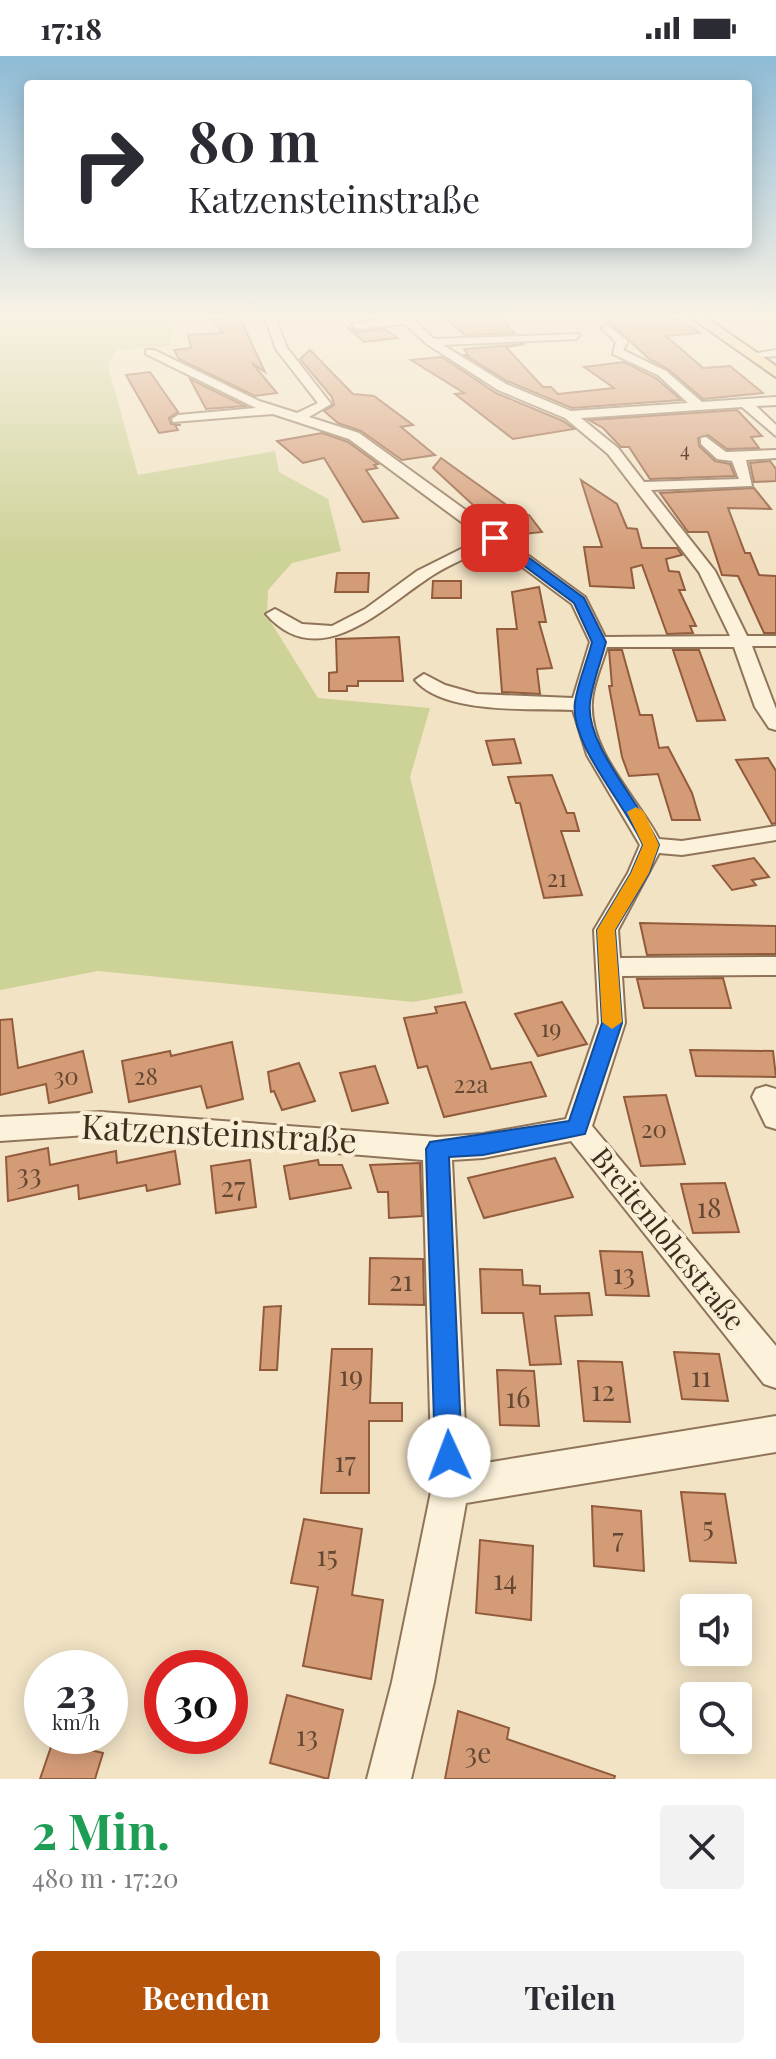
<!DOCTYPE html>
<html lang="de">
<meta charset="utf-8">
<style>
body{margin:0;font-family:"Playfair Display",serif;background:#f2f2f3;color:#2b2b33;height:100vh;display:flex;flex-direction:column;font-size:30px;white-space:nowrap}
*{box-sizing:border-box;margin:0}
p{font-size:26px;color:#7c7c81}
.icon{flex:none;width:44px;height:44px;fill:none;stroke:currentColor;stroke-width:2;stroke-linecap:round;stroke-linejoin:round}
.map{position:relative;height:1723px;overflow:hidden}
.panel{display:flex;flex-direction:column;background:#fff;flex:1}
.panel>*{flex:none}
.banner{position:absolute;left:24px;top:24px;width:728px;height:168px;border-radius:8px;box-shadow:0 4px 20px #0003;background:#fff;color:#2b2b33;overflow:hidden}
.controls{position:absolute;left:680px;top:1538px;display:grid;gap:16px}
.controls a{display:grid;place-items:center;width:72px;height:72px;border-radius:8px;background:#fff;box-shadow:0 4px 20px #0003;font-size:40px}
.speed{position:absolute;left:24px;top:1594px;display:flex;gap:16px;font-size:40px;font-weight:700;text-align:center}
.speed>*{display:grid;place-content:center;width:104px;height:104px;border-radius:50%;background:#fff;box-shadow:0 4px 20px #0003;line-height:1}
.speed small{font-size:20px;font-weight:400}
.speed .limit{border:12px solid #d22;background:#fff;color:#111}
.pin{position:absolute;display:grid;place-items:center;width:68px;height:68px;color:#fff;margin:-34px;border-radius:16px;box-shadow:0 4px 12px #0006}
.me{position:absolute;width:88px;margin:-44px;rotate:358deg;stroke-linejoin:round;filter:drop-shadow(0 0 6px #0008)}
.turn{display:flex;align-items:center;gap:28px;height:168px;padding:0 32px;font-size:36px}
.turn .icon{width:104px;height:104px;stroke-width:2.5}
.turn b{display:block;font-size:56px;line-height:68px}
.round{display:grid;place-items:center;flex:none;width:84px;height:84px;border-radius:8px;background:#f2f2f3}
.head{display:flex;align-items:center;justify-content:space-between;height:136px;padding:0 32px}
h1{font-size:48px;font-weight:700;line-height:60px;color:#1e9e55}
.primary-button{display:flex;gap:16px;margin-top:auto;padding:16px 32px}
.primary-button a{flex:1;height:92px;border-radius:8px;background:#b45309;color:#fff;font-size:32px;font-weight:700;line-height:92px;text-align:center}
.primary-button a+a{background:#f2f2f3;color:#2b2b33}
.status{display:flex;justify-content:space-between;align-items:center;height:56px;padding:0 40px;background:#fff;direction:ltr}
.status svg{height:22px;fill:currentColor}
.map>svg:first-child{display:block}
.green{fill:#cdd297}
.building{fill:#d49b77;stroke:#925b3c;stroke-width:2}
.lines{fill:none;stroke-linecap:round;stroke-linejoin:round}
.minor-casing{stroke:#907459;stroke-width:4}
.major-casing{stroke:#5d422d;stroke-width:4}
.minor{fill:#fcf1da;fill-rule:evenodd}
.major{fill:#f8d89a;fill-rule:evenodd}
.route{fill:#1a73e8;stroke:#114b97;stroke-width:2}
.slow{fill:#f59e0b}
.labels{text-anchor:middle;stroke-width:8;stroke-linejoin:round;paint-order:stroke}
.far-number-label{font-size:20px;fill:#644834}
.number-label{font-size:24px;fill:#644834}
.near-number-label{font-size:28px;fill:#644834}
.street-label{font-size:28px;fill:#3f2d1e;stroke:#f9eed6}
.near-street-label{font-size:34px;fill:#3f2d1e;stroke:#f9eed6}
</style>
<div class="status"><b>17:18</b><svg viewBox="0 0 49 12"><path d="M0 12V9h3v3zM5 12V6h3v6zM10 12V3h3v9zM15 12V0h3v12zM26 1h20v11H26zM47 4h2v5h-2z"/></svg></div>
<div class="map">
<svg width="776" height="1723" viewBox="0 0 776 1723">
<rect width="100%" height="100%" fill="#f2e3c5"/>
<!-- green -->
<path class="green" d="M 0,258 L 155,258 L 158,264 L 175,263 L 170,290 L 116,294 L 108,310 L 138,419 L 275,395 L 279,416 L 328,443 L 341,495 L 292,507 L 268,534 L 267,560 L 318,642 L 430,652 L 410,721 L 463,937 L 413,946 L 98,915 L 0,934 Z"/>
<!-- building -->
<g class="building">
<path d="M 440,258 L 498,258 L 515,277 L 465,279 Z"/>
<path d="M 601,258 L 672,258 L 700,277 L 666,280 L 703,312 L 730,310 L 763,337 L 703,343 L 668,313 L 649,303 Z"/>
<path d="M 239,260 L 265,316 L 252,307 L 277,337 L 255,340 L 179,303 L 174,294 L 191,292 L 188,279 L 223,277 L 211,263 Z"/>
<path d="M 347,271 L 356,276 L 385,273 L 398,282 L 364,286 Z"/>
<path d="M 525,288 L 506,291 L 543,331 L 551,331 L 558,338 L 614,332 L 584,311 L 624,306 L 656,322 L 681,344 L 572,352 L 507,325 L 465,299 L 468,299 L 464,293 Z"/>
<path d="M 310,294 L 353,338 L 374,340 L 413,369 L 401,371 L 435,399 L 402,404 L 361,375 L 338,367 L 324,355 L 334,349 L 332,341 L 300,303 Z"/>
<path d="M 442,301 L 496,337 L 563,365 L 574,373 L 513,383 L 455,338 L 464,337 L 411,304 Z"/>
<path d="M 150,316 L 178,356 L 169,362 L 171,368 L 181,369 L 175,369 L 178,374 L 159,377 L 126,319 Z"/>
<path d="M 190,323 L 245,350 L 206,353 Z"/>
<path d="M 737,354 L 762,380 L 751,381 L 759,392 L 727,393 L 708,379 L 698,382 L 699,390 L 715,405 L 730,408 L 735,420 L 650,423 L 629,391 L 621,391 L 603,372 L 589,364 Z"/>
<path d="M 322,377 L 348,386 L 378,408 L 374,409 L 377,412 L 366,414 L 398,462 L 363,466 L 324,402 L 303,407 L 277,385 Z"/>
<path d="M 441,402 L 522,460 L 529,459 L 542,476 L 514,479 L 499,458 L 486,461 L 433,412 Z"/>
<path d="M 770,405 L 776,413 L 776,425 L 754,426 L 750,407 Z"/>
<path d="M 581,424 L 617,448 L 627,472 L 637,473 L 642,492 L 677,492 L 682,499 L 666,503 L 669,515 L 679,516 L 685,534 L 679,534 L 696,570 L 690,570 L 693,577 L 667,578 L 642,509 L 631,512 L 634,532 L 590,530 L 584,491 L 602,491 Z"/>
<path d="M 754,432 L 771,453 L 728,452 L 745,497 L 750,497 L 759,519 L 776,520 L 776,577 L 764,577 L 738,520 L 722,519 L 708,476 L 688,476 L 660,437 Z"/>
<path d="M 337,517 L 369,517 L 368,536 L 335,536 Z"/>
<path d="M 433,525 L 461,525 L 461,542 L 432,542 Z"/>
<path d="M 539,531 L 546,566 L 539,566 L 552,612 L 537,613 L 540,638 L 502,636 L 497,573 L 517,573 L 512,536 Z"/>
<path d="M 399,581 L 403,625 L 358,625 L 358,630 L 347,630 L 347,635 L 329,635 L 329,617 L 337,616 L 336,583 Z"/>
<path d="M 609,594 L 622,594 L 640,659 L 652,659 L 659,692 L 668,691 L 692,737 L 700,764 L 672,764 L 658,718 L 629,720 L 622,701 L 609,630 L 612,630 Z"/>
<path d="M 673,594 L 699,594 L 725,664 L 697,665 Z"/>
<path d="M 514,683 L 521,707 L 493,709 L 486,685 Z"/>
<path d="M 768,702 L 776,715 L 776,767 L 772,768 L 736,704 Z"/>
<path d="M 552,719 L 567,757 L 574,757 L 579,775 L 561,775 L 582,839 L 544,842 L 520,747 L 516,747 L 508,721 Z"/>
<path d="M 754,802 L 769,821 L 752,824 L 756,829 L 732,834 L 713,810 Z"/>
<path d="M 640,867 L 776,870 L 776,898 L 647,899 Z"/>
<path d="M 723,922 L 731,952 L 644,952 L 637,923 Z"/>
<path d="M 465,946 L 491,1013 L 531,1006 L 546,1040 L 444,1061 L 427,1010 L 418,1012 L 404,962 L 437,957 L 435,951 Z"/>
<path d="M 562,946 L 587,988 L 538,1000 L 515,958 Z"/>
<path d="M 12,963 L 18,1012 L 83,995 L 92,1036 L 49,1047 L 46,1028 L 0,1039 L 0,964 Z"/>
<path d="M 232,986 L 243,1043 L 207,1052 L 201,1030 L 129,1046 L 122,1005 L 170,995 L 171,1000 Z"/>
<path d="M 690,994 L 773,995 L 776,1021 L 696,1020 Z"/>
<path d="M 299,1007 L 315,1045 L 282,1054 L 274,1035 L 271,1036 L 268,1016 Z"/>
<path d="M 375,1010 L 388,1047 L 352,1055 L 340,1017 Z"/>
<path d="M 666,1039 L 685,1108 L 641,1110 L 624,1041 Z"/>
<path d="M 48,1092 L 50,1109 L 116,1095 L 117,1107 L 175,1095 L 180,1128 L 147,1135 L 146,1129 L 79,1143 L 78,1129 L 8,1145 L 6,1101 Z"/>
<path d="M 555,1102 L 573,1141 L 484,1162 L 468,1122 Z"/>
<path d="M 250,1104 L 256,1151 L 216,1157 L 211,1110 Z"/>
<path d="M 318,1104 L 319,1109 L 342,1109 L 351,1132 L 290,1143 L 284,1110 Z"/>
<path d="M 420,1107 L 422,1160 L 389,1162 L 388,1136 L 378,1136 L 370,1109 Z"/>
<path d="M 725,1127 L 739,1176 L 693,1177 L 681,1128 Z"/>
<path d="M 600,1195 L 642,1196 L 649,1240 L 606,1239 Z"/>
<path d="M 370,1202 L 423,1203 L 424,1249 L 369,1248 Z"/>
<path d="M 480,1213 L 522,1214 L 523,1229 L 540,1230 L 540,1238 L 589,1237 L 592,1259 L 555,1260 L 561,1308 L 530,1309 L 523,1257 L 482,1257 Z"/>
<path d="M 281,1250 L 277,1314 L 260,1314 L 264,1251 Z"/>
<path d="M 332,1293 L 372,1293 L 370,1347 L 402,1347 L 402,1365 L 369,1365 L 369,1437 L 321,1437 Z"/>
<path d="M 674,1296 L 719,1298 L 728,1345 L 682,1343 Z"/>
<path d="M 578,1305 L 622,1306 L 630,1366 L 584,1365 Z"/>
<path d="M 497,1314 L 534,1315 L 539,1370 L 500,1369 Z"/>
<path d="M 681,1436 L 725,1438 L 736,1507 L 690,1505 Z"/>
<path d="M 592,1450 L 641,1455 L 644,1515 L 594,1510 Z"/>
<path d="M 304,1463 L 362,1473 L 352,1539 L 383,1544 L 371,1623 L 303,1610 L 318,1531 L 291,1527 Z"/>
<path d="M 480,1484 L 533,1490 L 531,1564 L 476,1557 Z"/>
<path d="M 287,1639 L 343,1654 L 328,1723 L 270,1707 Z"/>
<path d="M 458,1655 L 509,1672 L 507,1683 L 615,1720 L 614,1723 L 445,1723 Z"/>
<path d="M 53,1685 L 103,1697 L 95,1723 L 40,1723 Z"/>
</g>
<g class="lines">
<defs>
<g id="minor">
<path d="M 264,258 L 274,258 L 287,292 L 331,348 L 309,361 L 359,377 L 500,479 L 585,541 L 605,581 L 730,580 L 699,516 L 608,398 L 565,362 L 498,334 L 427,288 L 405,268 L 356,273 L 352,268 L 407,258 L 434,283 L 580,278 L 576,283 L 443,289 L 506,328 L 571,355 L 688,347 L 658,319 L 613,298 L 616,286 L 602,272 L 607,269 L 628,285 L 623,294 L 666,315 L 702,346 L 776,341 L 776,349 L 756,350 L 776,369 L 776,380 L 742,351 L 581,362 L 618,392 L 644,426 L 739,423 L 732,405 L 717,403 L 701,388 L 701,382 L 706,381 L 726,396 L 776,394 L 776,402 L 746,404 L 752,430 L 651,434 L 715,515 L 747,580 L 776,580 L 776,590 L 752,590 L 776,653 L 776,674 L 769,672 L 755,651 L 734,591 L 607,591 C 602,609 593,627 592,645 C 588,695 637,741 659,783 L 682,785 L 776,770 L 776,784 L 682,799 L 659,797 L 618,874 L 620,902 L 776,901 L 776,919 L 622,920 L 625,967 L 592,1070 L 776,1290 L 776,1332 L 764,1328 L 571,1085 L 483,1102 L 452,1104 L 467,1410 L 776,1360 L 776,1396 L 466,1447 L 434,1626 L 411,1723 L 367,1723 L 392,1626 L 432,1431 L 423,1104 L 101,1078 L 0,1085 L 0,1061 L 101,1056 L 437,1081 L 483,1078 L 566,1063 L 599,967 L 594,874 L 628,817 L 640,789 L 587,699 L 573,654 C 531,652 444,659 415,624 L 424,618 L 445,629 L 477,638 L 573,642 L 590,586 L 572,548 L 493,489 C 471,500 447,509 427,523 C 382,553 318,618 266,558 L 275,553 L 302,568 L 332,570 L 365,553 L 417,515 L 483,482 L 349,383 L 273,358 L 173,366 L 172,363 L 178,359 L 256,352 L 146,298 L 146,294 L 154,294 L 259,345 L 297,357 L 318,347 L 276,293 Z"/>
<path d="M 776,294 L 776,300 L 751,302 L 745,299 Z"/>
<path d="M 766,1030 L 776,1033 L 776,1073 L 766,1070 L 752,1041 L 756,1033 Z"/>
</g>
<path id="major" d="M 686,258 L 701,258 L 776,310 L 776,321 Z"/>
</defs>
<!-- minor casing -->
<use href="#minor" class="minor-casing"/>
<!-- major casing -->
<use href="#major" class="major-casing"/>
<!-- minor -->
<use href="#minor" class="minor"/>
<!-- major -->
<use href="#major" class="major"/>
</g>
<!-- sky -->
<linearGradient id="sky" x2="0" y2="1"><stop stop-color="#8ebbd6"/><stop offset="0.52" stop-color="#f9f2e5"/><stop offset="1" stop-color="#f9f2e5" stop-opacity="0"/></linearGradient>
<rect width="776" height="500" fill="url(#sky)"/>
<!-- route -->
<path class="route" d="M 491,480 L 499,480 L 584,542 L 606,586 C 601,606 592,627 590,647 C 585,689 641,747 659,789 L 649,817 L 615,874 L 622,967 L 585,1078 L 483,1099 L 449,1101 L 462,1400 L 458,1410 L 449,1414 L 439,1410 L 435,1400 L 426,1093 L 430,1086 L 569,1065 L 602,967 L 597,874 L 631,817 L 643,789 C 625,747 569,688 575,646 C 578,626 587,606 592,586 L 574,547 L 491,485 Z"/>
<!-- slow -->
<path class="slow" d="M 636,751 L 644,756 L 659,789 L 649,817 L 615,874 L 622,966 L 612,973 L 602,966 L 597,874 L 631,817 L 643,789 L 627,756 Z"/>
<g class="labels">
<!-- far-number labels -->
<g class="far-number-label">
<text x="685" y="401">4</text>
</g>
<!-- number labels -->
<g class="number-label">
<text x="557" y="831">21</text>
<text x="551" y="981">19</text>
<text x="66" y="1029">30</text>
<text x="146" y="1029">28</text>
<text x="471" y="1037">22a</text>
<text x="654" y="1082">20</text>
</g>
<!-- near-number labels -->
<g class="near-number-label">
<text x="29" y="1128">33</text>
<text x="233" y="1141">27</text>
<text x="709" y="1162">18</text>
<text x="624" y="1228">13</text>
<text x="401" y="1235">21</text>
<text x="351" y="1330">19</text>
<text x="701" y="1331">11</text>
<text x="603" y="1345">12</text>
<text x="518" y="1352">16</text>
<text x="345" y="1416">17</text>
<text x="708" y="1481">5</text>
<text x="618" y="1492">7</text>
<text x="327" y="1510">15</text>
<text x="505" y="1534">14</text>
<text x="307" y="1690">13</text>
<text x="478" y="1707">3e</text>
</g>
<!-- street labels -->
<g class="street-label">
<text transform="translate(668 1183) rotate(51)" y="10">Breitenlohestraße</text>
</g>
<!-- near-street labels -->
<g class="near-street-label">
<text transform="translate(219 1078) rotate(3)" y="12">Katzensteinstraße</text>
</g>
</g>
</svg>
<div class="controls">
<a><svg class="icon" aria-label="sound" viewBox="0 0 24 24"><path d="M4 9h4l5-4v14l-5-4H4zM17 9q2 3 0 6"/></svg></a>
<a><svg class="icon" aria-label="search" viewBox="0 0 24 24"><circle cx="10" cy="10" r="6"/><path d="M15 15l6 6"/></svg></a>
</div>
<div class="speed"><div>23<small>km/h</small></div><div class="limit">30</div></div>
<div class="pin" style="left:495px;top:482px;background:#d93025"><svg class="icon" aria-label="arrive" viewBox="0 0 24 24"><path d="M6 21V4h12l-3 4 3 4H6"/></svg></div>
<svg class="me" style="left:449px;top:1400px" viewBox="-20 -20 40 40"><circle r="19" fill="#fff"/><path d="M0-13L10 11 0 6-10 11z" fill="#1a73e8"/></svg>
<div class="banner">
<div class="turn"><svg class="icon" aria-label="right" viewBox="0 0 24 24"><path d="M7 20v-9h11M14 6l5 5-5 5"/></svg><div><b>80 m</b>Katzensteinstraße</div></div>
</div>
</div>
<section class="panel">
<div class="head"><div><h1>2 Min.</h1><p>480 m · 17:20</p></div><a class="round"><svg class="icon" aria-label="close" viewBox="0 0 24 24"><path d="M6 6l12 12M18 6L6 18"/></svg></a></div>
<div class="primary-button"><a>Beenden</a><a>Teilen</a></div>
</section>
